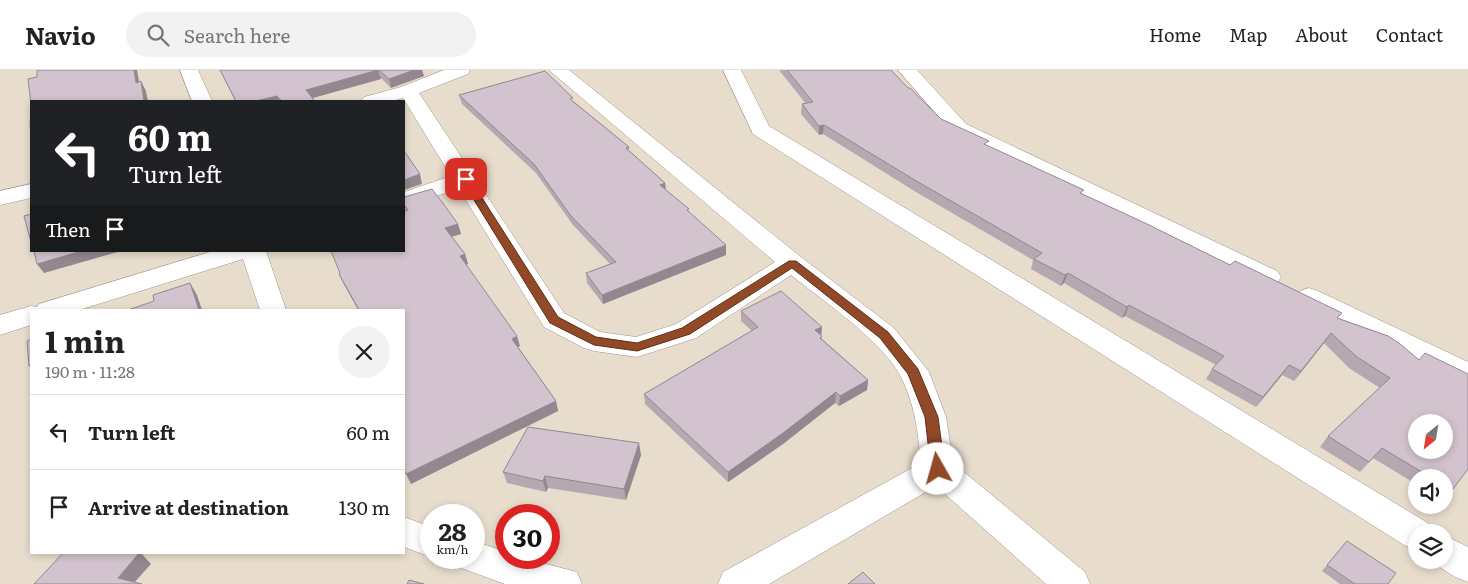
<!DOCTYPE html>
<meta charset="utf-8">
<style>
body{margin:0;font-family:Literata,serif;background:#f2f2f2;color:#222;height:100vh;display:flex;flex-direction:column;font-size:19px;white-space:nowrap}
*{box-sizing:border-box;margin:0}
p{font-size:16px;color:#767676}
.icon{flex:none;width:28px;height:28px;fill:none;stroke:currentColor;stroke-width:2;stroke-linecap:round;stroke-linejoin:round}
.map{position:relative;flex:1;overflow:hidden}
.sheet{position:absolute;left:30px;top:239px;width:375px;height:245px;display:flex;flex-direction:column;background:#fff;border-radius:0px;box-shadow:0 2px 8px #0003}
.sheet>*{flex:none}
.hud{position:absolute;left:30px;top:30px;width:375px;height:152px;border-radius:0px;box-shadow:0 2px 8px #0003;background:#202124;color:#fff;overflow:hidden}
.needle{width:32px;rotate:210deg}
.buttons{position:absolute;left:1408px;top:344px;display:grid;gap:10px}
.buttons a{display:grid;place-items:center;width:45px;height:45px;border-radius:50%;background:#fff;box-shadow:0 2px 8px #0003;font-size:25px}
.speed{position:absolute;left:420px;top:434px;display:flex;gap:10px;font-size:25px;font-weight:700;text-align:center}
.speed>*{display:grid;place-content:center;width:65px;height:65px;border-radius:50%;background:#fff;box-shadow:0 2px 8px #0003;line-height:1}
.speed small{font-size:12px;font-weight:400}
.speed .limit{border:8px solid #d22;background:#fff;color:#111}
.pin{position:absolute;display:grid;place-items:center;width:42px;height:42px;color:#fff;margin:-21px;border-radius:10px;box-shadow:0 2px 8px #0006}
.me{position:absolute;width:55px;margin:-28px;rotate:353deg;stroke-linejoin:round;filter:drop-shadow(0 0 4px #0008)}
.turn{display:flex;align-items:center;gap:18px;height:105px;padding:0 15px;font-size:22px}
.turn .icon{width:65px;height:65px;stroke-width:2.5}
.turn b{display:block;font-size:35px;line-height:42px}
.then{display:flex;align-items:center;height:48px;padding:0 15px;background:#0003;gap:10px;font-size:19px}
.round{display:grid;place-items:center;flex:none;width:52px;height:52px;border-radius:26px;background:#f2f2f2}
.summary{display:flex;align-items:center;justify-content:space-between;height:85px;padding:0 15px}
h1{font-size:30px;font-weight:700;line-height:38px}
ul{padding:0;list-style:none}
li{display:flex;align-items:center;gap:15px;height:75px;padding:0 15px;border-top:1px solid #e0e0e0}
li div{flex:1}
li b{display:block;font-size:19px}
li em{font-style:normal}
header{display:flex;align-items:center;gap:30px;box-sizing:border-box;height:70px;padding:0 25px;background:#fff;border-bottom:1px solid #e0e0e0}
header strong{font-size:24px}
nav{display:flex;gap:28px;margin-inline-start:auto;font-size:18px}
.search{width:350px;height:45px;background:#f2f2f2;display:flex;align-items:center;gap:12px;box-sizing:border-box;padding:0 18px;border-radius:28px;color:#767676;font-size:19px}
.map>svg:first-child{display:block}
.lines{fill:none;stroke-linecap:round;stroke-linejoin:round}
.street-casing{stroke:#9f9486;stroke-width:1}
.street{fill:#fff;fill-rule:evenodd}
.wall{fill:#b5a8b1}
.shaded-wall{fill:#948890}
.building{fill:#d3c3ce;stroke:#948890;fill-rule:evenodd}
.route{fill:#914927;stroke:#5e2f19}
</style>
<header>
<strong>Navio</strong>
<div class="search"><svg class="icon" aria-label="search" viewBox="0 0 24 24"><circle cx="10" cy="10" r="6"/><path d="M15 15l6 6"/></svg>Search here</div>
<nav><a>Home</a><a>Map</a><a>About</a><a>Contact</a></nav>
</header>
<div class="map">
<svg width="1468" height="514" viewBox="0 0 1468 514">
<rect width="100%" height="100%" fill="#e8ddcd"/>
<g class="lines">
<defs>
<g id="street">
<path d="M 180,0 L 198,0 L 212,31 L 192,31 Z"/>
<path d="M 444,0 L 470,0 L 468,4 L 419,23 L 564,243 L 600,262 L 636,267 L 676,254 L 775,192 L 549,0 L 569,0 L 801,187 L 894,258 L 929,302 L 946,347 L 953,393 L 1085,502 L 1090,514 L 1046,514 L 936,416 L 769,514 L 718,514 L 723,502 L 921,393 C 918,363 915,334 901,307 C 883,271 823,231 791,205 L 696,268 L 637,287 L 594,281 L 584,278 L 544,257 L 459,119 L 404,136 L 404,122 L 451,106 L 403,28 L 392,31 L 361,31 L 364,27 L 401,17 Z"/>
<path d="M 723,0 L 741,0 L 769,56 L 1428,453 L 1433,462 L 1416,462 L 1416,479 L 1404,475 L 753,64 Z"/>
<path d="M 898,0 L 917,0 L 966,54 L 1277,201 L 1281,207 L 1277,213 L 1268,215 L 1259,213 L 952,62 Z"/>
<path d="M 31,114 L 31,128 L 0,135 L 0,121 Z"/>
<path d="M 213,181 L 266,181 L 286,240 L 260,240 L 243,189 L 79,240 L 31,240 L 31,255 L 0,265 L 0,245 L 31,236 L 37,237 L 39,234 Z"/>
<path d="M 1309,218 L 1318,221 L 1468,292 L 1468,315 L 1458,312 L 1300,233 L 1296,227 L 1300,221 Z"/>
<path d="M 404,447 L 431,457 L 431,487 L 404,477 Z"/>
<path d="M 1444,465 L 1468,477 L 1468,512 L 1455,507 L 1432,492 L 1431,490 L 1444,490 Z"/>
<path d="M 474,471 L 506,482 L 506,488 L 523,488 L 577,502 L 582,514 L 505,514 L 461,498 L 456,488 L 474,488 Z"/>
</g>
</defs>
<!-- street casing -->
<use href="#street" class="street-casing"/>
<!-- street -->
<use href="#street" class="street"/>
</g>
<!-- wall -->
<g class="wall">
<path d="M 220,0 L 422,0 L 424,6 L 391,18 L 381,8 L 381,9 L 312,28 L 315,31 L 235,31 Z"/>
<path d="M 779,0 L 891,0 L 908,18 L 941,49 L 988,76 L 1082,124 L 1338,248 L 1388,266 L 1453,419 L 1444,428 L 1444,408 L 1416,408 L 1416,414 L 1373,388 L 1360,402 L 1320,377 L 1328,366 L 1380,318 L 1349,298 L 1324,273 L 1294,311 L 1282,305 L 1256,337 L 1206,309 L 1212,299 L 1216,295 L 1125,246 L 1122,248 L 1064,213 L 1061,216 L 1031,199 L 1033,190 L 916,122 L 823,64 L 819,65 L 801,44 L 802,34 L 806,34 Z"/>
<path d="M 459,25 L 573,31 L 629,77 L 629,81 L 665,113 L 666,120 L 689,142 L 726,185 L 603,234 L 587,213 L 586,203 L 610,194 L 573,155 L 536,103 L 462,34 Z"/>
<path d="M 404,127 L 458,154 L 461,164 L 451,167 L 465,184 L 468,194 L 466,195 L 520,276 L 518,277 L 556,331 L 558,341 L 411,414 L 404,240 L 358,240 L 343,213 L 339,204 L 404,181 Z"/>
<path d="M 741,241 L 822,257 L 821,265 L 822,266 L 822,269 L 868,310 L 867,320 L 839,336 L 835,333 L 783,374 L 728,412 L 645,334 L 644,324 L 752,261 L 741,251 Z"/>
<path d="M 641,385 L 626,430 L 548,418 L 546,422 L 507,413 L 503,402 Z"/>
<path d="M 1347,471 L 1388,514 L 1340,514 L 1322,501 Z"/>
</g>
<!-- shaded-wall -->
<g class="shaded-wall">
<path d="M 134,0 L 137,0 L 141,22 L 136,13 Z"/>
<path d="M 378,0 L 381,9 L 309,29 L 306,20 Z"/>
<path d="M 414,0 L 422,0 L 424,6 L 391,18 L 389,9 Z"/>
<path d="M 141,11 L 146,21 L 148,31 L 144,31 Z"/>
<path d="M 277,26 L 280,31 L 256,31 Z"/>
<path d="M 824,55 L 823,64 L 819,65 L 819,56 Z"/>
<path d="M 420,104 L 422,114 L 404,120 L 404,110 Z"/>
<path d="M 665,113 L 666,122 L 660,115 Z"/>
<path d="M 458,154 L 461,164 L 447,168 L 445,158 Z"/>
<path d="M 726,175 L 726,185 L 603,234 L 602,225 Z"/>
<path d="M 82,181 L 121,181 L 44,203 L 37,194 Z"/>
<path d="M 465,184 L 468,194 L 463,196 L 460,186 Z"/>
<path d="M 1068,203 L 1064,213 L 1061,216 L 1065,205 Z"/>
<path d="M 190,213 L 197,225 L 202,240 L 199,240 Z"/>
<path d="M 1129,235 L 1125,246 L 1122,248 L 1127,237 Z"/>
<path d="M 822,257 L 821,267 L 815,260 Z"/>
<path d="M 1331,263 L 1324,273 L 1294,311 L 1301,301 Z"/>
<path d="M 517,266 L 520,276 L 515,278 L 512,269 Z"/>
<path d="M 1289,295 L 1282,305 L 1256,337 L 1263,327 Z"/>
<path d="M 868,310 L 867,320 L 839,336 L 840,326 Z"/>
<path d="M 836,322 L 835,333 L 783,374 L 728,412 L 728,402 Z"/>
<path d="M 556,331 L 558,341 L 411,414 L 406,404 Z"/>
<path d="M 639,373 L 641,385 L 626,430 L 624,419 Z"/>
<path d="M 545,406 L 548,418 L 546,422 L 543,411 Z"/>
<path d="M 140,482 L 151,494 L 133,514 L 118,508 Z"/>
</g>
<!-- building -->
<g class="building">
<path d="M 37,0 L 134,0 L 136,13 L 141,11 L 144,31 L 31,31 L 31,57 L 30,57 L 31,34 L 28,9 L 37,7 Z"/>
<path d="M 220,0 L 378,0 L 306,20 L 315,31 L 282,31 L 277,26 L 256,31 L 236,31 Z"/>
<path d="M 379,0 L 414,0 L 389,9 Z"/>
<path d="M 787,0 L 891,0 L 908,18 L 910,18 L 941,49 L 989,71 L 984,74 L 1084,120 L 1080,123 L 1145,153 L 1230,195 L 1235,191 L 1342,243 L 1337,248 L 1388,266 L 1399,273 L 1419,290 L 1425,283 L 1468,304 L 1468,399 L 1453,419 L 1444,414 L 1444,408 L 1432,408 L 1382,378 L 1369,392 L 1328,366 L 1390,308 L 1357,287 L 1331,263 L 1301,301 L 1289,295 L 1263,327 L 1212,299 L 1224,286 L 1129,235 L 1127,237 L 1068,203 L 1065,205 L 1034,189 L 1042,183 L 918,112 L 824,55 L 819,56 L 802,34 L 813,32 ZM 1416,352 L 1444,352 L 1444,380 L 1416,380 Z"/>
<path d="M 545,1 L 573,28 L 570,29 L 629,77 L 626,78 L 665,113 L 660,115 L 689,139 L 687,140 L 726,175 L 602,225 L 586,203 L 616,192 L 571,146 L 534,94 L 459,25 Z"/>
<path d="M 404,81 L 420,104 L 404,110 Z"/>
<path d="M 432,119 L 442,132 L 458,154 L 445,158 L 465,184 L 460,186 L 517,266 L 512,269 L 556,331 L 406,404 L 404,399 L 404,240 L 359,240 L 339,204 L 340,203 L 331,181 L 404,181 L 404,142 L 408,140 L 404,135 L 404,127 Z"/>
<path d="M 31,144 L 31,172 L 24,146 Z"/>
<path d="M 34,181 L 82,181 L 37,194 Z"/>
<path d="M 190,213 L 199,240 L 128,240 L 154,231 L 153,225 Z"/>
<path d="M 781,221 L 822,257 L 815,260 L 822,266 L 820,268 L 868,310 L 840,326 L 836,322 L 783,363 L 728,402 L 644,324 L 758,257 L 741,241 Z"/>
<path d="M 31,269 L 31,296 L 29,296 L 27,271 Z"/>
<path d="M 528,357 L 639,373 L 624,419 L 545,406 L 543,411 L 503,402 Z"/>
<path d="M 1347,471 L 1396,503 L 1388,514 L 1355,514 L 1327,495 Z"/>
<path d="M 64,482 L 140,482 L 118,508 L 142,514 L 34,514 Z"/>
<path d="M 863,502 L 875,514 L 848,514 Z"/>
<path d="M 409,510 L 424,514 L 407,514 Z"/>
</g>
<!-- route -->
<path class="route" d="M 466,106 L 470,109 L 558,247 L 596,267 L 637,273 L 682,258 L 789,191 L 796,191 L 888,262 L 918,299 L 938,347 L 945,399 L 943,403 L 938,405 L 933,403 L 931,399 L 925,347 L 908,304 L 880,268 L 792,198 L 690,264 L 637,281 L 594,275 L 550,253 L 461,109 Z"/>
</svg>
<div class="buttons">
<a><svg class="needle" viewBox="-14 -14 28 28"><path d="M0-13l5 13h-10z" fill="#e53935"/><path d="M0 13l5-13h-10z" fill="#767676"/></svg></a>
<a><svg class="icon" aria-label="sound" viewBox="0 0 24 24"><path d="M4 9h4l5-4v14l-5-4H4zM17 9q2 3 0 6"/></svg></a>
<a><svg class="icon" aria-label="layers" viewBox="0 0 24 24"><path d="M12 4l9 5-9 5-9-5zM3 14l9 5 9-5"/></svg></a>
</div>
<div class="speed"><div>28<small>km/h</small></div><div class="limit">30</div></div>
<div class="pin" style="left:466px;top:109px;background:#d93025"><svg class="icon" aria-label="arrive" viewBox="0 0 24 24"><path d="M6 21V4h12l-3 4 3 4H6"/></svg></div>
<svg class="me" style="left:938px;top:399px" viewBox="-20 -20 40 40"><circle r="19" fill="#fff"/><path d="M0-13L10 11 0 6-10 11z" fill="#914927"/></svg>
<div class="hud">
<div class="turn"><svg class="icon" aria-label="left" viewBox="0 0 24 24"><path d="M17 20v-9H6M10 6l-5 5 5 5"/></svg><div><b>60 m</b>Turn left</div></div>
<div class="then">Then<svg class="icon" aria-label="arrive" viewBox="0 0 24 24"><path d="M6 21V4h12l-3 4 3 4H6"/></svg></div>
</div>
<section class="sheet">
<div class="summary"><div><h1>1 min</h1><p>190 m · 11:28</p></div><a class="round"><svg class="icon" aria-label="close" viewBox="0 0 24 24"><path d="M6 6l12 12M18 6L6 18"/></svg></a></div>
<ul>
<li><svg class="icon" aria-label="left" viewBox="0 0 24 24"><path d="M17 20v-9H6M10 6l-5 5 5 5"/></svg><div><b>Turn left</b></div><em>60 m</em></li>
<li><svg class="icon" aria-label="arrive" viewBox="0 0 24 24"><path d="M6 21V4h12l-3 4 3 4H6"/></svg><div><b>Arrive at destination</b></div><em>130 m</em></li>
</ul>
</section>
</div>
